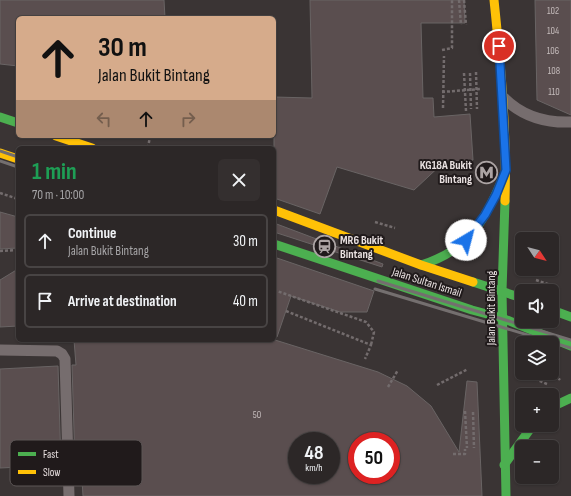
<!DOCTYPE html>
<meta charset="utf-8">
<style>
body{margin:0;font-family:"Sofia Sans Condensed",sans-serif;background:#342f2f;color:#f1f3f6;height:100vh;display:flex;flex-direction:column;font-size:15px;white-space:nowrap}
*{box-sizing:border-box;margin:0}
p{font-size:13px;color:#a6a5a7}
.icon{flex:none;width:22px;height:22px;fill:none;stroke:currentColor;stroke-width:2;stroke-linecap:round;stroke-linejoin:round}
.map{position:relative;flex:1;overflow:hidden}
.drawer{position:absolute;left:16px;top:146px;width:260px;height:196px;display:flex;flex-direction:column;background:#2c2727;border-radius:6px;box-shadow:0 1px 3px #0004,0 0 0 1px #484444}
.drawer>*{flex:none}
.hud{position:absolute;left:16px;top:16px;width:260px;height:122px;border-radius:6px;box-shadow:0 1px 3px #0004,0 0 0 1px #484444;background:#d6ab8b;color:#111;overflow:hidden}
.needle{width:26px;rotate:126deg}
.tools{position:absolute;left:515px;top:232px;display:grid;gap:8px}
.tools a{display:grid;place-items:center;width:44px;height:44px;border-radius:6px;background:#2c2727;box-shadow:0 1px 3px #0004,0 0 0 1px #484444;font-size:20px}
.speed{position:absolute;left:288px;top:432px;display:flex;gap:8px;font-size:20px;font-weight:700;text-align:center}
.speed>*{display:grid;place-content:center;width:52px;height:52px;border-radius:50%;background:#2c2727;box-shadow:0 1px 3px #0004,0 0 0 1px #484444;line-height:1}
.speed small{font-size:10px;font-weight:400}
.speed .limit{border:6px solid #d22;background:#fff;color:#111}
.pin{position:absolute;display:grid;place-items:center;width:34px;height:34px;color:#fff;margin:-17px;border:2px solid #fff;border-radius:50%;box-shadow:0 1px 4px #0007}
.me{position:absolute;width:44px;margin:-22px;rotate:37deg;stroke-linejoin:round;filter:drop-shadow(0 0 3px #0008)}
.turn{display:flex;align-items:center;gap:14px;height:84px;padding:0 16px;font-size:18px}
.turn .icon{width:52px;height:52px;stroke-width:2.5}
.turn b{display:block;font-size:28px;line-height:34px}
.lanes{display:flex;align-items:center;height:38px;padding:0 16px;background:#0003;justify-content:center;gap:20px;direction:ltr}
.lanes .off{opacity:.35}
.round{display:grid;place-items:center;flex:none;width:42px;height:42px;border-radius:6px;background:#342f2f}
.summary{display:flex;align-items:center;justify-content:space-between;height:68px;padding:0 16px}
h1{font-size:24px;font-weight:700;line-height:30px;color:#1e9e55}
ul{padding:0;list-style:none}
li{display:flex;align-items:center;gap:12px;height:54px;margin:0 8px 6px;padding:0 8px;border:2px solid #484444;border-radius:6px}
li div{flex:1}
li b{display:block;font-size:15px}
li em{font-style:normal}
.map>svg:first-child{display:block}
.building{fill:#5a4e4f;stroke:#696464;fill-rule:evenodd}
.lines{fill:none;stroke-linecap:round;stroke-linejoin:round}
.path{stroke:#736c6d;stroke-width:2.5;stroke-dasharray:3 2;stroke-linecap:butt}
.lane{stroke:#766d6e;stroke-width:11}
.fast{stroke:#4caf50;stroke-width:9}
.slow{stroke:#ffc107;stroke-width:9}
.rail{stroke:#746f6f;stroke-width:3}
.route-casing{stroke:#114b97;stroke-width:10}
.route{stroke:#1a73e8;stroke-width:7}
.labels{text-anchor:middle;stroke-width:4;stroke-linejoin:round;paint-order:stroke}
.number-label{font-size:10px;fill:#c5bcbc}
.poi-label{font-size:12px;font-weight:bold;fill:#e9e1e1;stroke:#201a1b;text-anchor:end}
.street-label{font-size:12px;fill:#e9e1e1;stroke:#201a1b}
.key{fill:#201a1b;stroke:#5c5656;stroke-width:1}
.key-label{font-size:11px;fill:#e9e1e1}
</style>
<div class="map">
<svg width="571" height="496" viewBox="0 0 571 496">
<rect width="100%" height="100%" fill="#3a3434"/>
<!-- building -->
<g class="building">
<path d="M 0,0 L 164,0 L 165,18 L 18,18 L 18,66 L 0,64 Z"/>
<path d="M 310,0 L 464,0 L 465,23 L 421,23 L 423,98 L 433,98 L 434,117 L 470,114 L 473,160 L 444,162 L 414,190 L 337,167 L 320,214 L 274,198 L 274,97 L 312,98 Z"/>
<path d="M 535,0 L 571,0 L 571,115 L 537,100 Z"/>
<path d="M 0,212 L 18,217 L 18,248 L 0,249 Z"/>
<path d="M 274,223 L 383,264 L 382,267 L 274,232 Z"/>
<path d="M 274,257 L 374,291 L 367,312 L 340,312 L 291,296 L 277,337 L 274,336 Z"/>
<path d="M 18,269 L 18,326 L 0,327 L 0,280 Z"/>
<path d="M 74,340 L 275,340 L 378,372 L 407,386 L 431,406 L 459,452 L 467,381 L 477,382 L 482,496 L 83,496 L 81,464 L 75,464 L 72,365 L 76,365 ZM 297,441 L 331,441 L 331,475 L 297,475 ZM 357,441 L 391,441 L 391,475 L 357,475 Z"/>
<path d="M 58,366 L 61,465 L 0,468 L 0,369 Z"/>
</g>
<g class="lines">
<!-- path -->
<g class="path">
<path d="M 459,0 L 461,25"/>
<path d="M 464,0 L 466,25"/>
<path d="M 442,50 L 452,48 L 452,0"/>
<path d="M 476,72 L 477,109"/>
<path d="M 464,73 L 466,111"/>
<path d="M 470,73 L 471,109"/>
<path d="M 442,92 L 481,89"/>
<path d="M 443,108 L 444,56"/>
<path d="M 156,136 L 156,137"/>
<path d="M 148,148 L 150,136"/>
<path d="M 0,193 L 18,199"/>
<path d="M 375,222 L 395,228"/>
<path d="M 0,251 L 18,250"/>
<path d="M 536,280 L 556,287"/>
<path d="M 274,290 L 366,322 L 374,332 L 371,345"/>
<path d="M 286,311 L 371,345 L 365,359"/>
<path d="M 552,371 L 560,380"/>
<path d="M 535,379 L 547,384"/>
<path d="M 437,385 L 468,369"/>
<path d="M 388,387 L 398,370"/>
<path d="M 465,411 L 467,448"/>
<path d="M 473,412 L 474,448"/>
<path d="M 453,454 L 465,454 L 465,449"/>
</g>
<!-- lane -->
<g class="lane">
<path d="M 504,98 C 522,116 546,123 571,122"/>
<path d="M 0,350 L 57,351 L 62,354 L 65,359 L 69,496"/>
</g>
<!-- fast -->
<g class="fast">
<path d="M 0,117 L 18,123"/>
<path d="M 505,201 L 502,291 L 506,496"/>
<path d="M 274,244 L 472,310 L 502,318 L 571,346"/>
<path d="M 421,265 C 467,251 484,223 502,180"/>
<path d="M 473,282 L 522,298"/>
<path d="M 552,310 L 571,317"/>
<path d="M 552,407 L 571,398"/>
<path d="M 504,465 L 533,425"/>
</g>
<!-- slow -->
<g class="slow">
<path d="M 494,0 C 501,67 507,133 505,201"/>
<path d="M 56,136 L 92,148"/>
<path d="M 0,153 L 18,159"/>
<path d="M 274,210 L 421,265 L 473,282"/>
</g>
<!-- rail -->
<g class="rail">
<path d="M 0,151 L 18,157"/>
<path d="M 0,161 L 18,167"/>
<path d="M 378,281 L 571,340"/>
<path d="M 375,289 L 571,348"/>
</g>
</g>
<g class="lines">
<defs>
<path id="route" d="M 466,240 L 485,215 L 496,195 L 506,170 L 499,46"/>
</defs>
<!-- route casing -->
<use href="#route" class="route-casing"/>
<!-- route -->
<use href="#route" class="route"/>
</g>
<!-- icons -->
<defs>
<symbol id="metro-ring" viewBox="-11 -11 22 22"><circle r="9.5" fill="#201a1b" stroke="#aca4a4" stroke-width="1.5"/><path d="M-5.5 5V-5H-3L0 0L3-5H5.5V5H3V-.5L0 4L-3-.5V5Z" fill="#aca4a4"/></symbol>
<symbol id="station-ring" viewBox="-11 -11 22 22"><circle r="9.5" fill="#201a1b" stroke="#aca4a4" stroke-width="1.5"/><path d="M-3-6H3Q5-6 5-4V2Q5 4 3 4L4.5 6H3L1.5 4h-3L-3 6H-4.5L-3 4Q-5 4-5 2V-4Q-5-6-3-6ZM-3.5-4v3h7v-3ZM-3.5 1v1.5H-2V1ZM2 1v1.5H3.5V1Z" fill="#aca4a4"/></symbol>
</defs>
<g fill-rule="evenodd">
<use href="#metro-ring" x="474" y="160" width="25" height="25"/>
<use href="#station-ring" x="312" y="234" width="25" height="25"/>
</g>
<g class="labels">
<!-- number labels -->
<g class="number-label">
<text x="553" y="14">102</text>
<text x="553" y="34">104</text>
<text x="553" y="54">106</text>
<text x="554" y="74">108</text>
<text x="554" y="95">110</text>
<text x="257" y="418">50</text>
</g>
<!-- poi labels -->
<g class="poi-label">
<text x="472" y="169">KG18A Bukit<tspan x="472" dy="14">Bintang</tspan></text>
<text x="340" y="244" text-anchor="start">MR6 Bukit<tspan x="340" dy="14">Bintang</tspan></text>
</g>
<!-- street labels -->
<g class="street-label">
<text transform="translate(427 282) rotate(18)" y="4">Jalan Sultan Ismail</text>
<text transform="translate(491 308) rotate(-90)" y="4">Jalan Bukit Bintang</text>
</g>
</g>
<!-- legend -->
<rect x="10" y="440" width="132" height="46" rx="6" class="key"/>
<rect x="18" y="452" width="18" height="4" fill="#4caf50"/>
<rect x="18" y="470" width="18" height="4" fill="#ffc107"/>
<g class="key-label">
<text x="43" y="458">Fast</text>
<text x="43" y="476">Slow</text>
</g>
</svg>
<div class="tools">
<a><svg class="needle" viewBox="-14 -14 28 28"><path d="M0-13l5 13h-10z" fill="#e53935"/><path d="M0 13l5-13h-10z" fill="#a6a5a7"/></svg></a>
<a><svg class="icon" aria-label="sound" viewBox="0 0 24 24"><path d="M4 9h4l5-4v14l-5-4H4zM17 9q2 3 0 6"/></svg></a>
<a><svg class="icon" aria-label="layers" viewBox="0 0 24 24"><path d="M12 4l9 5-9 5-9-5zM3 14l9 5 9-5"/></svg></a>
<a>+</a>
<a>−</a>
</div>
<div class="speed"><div>48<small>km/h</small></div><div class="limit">50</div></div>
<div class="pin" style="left:499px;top:46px;background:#d93025"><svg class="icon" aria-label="arrive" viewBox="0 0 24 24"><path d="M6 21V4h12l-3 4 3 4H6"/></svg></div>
<svg class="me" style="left:466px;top:240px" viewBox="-20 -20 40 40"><circle r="19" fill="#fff"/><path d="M0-13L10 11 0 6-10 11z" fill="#1a73e8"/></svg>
<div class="hud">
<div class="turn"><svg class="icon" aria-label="ahead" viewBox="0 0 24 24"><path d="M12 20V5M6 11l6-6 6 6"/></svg><div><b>30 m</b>Jalan Bukit Bintang</div></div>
<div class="lanes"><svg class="icon off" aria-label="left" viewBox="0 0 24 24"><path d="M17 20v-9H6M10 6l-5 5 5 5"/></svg><svg class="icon" aria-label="ahead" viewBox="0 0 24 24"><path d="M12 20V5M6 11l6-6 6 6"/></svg><svg class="icon off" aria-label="right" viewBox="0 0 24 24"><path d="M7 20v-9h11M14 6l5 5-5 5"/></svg></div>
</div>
<section class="drawer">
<div class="summary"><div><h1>1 min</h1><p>70 m · 10:00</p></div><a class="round"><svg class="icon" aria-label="close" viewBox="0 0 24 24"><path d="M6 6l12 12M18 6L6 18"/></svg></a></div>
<ul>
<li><svg class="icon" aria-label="ahead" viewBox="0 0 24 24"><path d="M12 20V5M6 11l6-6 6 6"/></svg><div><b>Continue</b><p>Jalan Bukit Bintang</p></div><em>30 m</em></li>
<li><svg class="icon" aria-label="arrive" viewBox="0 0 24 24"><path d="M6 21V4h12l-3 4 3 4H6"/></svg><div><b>Arrive at destination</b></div><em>40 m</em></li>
</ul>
</section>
</div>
